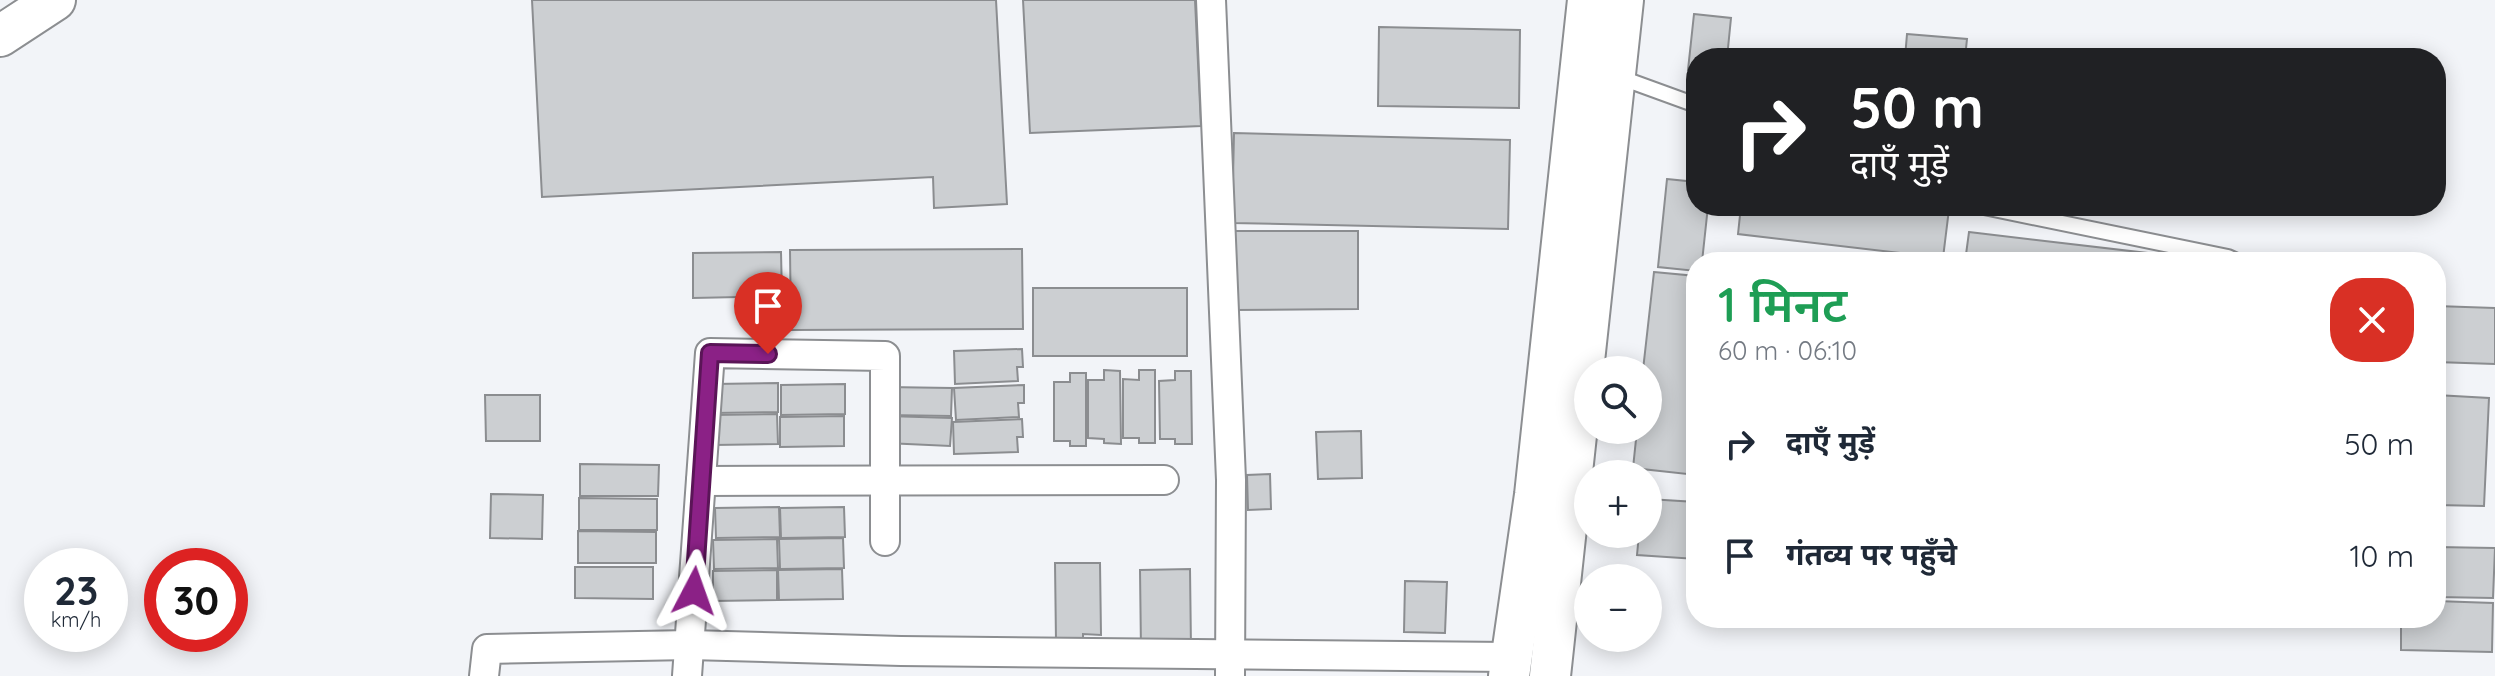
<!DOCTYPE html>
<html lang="hi">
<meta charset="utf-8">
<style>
body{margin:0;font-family:Quicksand,"Noto Sans Devanagari",sans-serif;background:#f2f2f3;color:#1f2937;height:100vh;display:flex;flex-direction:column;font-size:30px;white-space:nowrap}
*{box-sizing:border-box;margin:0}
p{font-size:26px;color:#747a83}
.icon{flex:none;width:44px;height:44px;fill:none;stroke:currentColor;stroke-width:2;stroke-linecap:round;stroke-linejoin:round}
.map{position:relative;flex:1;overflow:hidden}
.side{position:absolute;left:1686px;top:252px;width:760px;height:376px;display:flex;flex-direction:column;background:#fff;border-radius:32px;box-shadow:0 4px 20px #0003}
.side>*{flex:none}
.top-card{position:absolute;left:1686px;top:48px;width:760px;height:168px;border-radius:32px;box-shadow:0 4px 20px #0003;background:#202124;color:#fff;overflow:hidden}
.buttons{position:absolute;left:1574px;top:356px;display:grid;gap:16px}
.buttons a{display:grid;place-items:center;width:88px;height:88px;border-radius:50%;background:#fff;box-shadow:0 4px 20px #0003;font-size:40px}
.speed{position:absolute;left:24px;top:548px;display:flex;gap:16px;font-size:40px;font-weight:700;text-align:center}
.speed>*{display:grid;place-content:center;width:104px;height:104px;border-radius:50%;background:#fff;box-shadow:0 4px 20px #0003;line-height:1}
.speed small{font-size:20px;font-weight:400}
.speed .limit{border:12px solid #d22;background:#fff;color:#111}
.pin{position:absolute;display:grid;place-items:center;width:68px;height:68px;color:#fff;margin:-82px -34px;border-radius:50% 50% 50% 0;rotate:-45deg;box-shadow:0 0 8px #0007}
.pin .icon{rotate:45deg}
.me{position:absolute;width:88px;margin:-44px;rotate:4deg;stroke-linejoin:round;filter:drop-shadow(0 0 6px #0008)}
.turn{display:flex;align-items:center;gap:28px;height:168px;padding:0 32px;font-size:36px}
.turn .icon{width:104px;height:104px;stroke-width:2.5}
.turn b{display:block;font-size:56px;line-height:68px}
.round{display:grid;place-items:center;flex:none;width:84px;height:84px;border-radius:32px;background:#f2f2f3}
.headline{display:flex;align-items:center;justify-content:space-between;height:136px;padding:0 32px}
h1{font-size:48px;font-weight:600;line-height:60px;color:#1e9e55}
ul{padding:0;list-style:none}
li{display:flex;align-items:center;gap:24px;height:112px;padding:0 32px}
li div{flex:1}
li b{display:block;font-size:30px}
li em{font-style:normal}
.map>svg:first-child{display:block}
.building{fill:#cccfd2;stroke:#8b8d90;stroke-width:2}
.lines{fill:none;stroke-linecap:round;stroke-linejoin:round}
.lane-casing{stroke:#8c8e91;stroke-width:18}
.street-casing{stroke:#8c8e91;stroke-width:32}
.secondary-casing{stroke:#8c8e91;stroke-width:44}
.lane{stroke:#fff;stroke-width:14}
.street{stroke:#fff;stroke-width:28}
.secondary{stroke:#fff;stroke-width:40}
.route-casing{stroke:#5a1557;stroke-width:20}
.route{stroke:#8b2186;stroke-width:14}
</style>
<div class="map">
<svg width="2495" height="676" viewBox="0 0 2495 676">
<rect width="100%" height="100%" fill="#f2f4f8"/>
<!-- building -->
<g class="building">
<path d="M 532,0 L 996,0 L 1007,204 L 934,208 L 933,177 L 542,197 Z"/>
<path d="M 1023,0 L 1195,0 L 1201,126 L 1030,133 Z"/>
<path d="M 1694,14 L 1731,18 L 1727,58 L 1696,58 L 1696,71 L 1688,70 Z"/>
<path d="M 1379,27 L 1520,30 L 1519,108 L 1378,106 Z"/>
<path d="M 1907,34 L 1967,39 L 1965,58 L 1905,58 Z"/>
<path d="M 1234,133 L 1510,140 L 1508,229 L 1232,223 Z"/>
<path d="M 1667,179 L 1696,182 L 1696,206 L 1708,206 L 1702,262 L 1696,262 L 1696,271 L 1658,267 Z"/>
<path d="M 1741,206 L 1924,206 L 1949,209 L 1943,258 L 1738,234 Z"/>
<path d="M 1233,231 L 1358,231 L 1358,309 L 1234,310 Z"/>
<path d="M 1969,232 L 2147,253 L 2146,262 L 1965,262 Z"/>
<path d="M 1022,249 L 1023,329 L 791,330 L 790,250 Z"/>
<path d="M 781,252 L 782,296 L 693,298 L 693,253 Z"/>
<path d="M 1654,272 L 1696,276 L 1696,475 L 1633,468 L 1637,430 L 1648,430 L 1648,370 L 1643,370 Z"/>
<rect x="1033" y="288" width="154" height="68"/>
<path d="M 2436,306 L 2495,308 L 2495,364 L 2436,362 Z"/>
<path d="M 1022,349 L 1023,367 L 1017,367 L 1018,381 L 955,384 L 954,351 Z"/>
<path d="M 1104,370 L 1120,371 L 1121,444 L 1104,443 L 1104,439 L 1088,438 L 1088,380 L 1104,380 Z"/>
<path d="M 1139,370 L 1155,370 L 1155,443 L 1139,443 L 1139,438 L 1123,438 L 1123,379 L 1139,380 Z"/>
<path d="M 1175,371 L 1191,371 L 1192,444 L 1175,444 L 1175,439 L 1160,439 L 1159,381 L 1175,380 Z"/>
<path d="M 1070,373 L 1086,373 L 1086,446 L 1070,446 L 1070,441 L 1054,441 L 1054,382 L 1070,382 Z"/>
<path d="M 778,383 L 778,412 L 714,413 L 714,384 Z"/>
<path d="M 845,384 L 845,414 L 781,415 L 781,385 Z"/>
<path d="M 1024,385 L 1024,403 L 1018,403 L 1019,417 L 956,420 L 954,388 Z"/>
<path d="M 886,387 L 952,388 L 951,416 L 886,415 Z"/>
<path d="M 485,395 L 540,395 L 540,441 L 486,441 Z"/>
<path d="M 2436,395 L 2489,398 L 2484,506 L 2436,505 Z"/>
<path d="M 777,414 L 778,444 L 714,445 L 713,415 Z"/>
<path d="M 844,416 L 844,446 L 780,447 L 780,417 Z"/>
<path d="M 887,416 L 952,418 L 950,446 L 886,443 Z"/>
<path d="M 1022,419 L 1023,437 L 1017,437 L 1018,452 L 954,454 L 953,422 Z"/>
<path d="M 1361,431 L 1362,478 L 1318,479 L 1316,432 Z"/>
<path d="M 580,464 L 659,465 L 658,496 L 580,496 Z"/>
<path d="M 1270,474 L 1271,509 L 1248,510 L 1247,475 Z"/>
<path d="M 491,494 L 543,495 L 542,539 L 490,538 Z"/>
<path d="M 579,498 L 657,499 L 657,530 L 579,530 Z"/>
<path d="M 1648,499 L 1696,502 L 1696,559 L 1637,555 L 1639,534 L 1648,534 Z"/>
<path d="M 779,507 L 780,537 L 716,538 L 715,508 Z"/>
<path d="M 844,507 L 845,537 L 781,538 L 780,508 Z"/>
<path d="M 578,531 L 656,532 L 656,563 L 578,563 Z"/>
<path d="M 843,538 L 844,568 L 780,569 L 779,539 Z"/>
<path d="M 777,539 L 778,568 L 714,569 L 713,540 Z"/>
<path d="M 2436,547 L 2495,548 L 2493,598 L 2436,597 Z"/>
<path d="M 1055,563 L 1100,563 L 1101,635 L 1083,634 L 1083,641 L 1056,641 Z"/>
<path d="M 575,567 L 653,567 L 653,599 L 575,598 Z"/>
<path d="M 842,569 L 843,599 L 779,600 L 778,570 Z"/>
<path d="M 1190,569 L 1191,649 L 1141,650 L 1140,570 Z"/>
<path d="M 777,570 L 777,600 L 713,601 L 713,571 Z"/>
<path d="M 1405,581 L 1447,582 L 1445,633 L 1404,632 Z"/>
<path d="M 2436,601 L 2493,603 L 2492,652 L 2401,650 L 2401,618 L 2436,618 Z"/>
</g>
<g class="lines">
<defs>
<g id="lane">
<path d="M 1619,77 L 1696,105"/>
<path d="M 1979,206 L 2228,257 L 2239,262"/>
</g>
<g id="street">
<path d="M 1211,0 L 1231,480 L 1230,676"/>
<path d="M 701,481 L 1164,480"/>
<path d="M 484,676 L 487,649 L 690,645 L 901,651 L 1510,657"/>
<path d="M 687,676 L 710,353 L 885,356 L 885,541"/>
</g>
<g id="secondary">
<path d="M 0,36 L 55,0"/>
<path d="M 1509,676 L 1535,495 L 1588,0"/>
<path d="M 1550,676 L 1623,0"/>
</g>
</defs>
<!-- lane casing -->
<use href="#lane" class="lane-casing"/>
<!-- street casing -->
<use href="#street" class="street-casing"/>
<!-- secondary casing -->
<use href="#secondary" class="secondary-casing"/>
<!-- lane -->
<use href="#lane" class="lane"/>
<!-- street -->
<use href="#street" class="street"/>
<!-- secondary -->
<use href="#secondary" class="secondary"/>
</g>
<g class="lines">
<defs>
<path id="route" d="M 694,591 L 710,353 L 768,354"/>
</defs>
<!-- route casing -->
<use href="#route" class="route-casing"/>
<!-- route -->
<use href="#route" class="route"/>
</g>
</svg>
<div class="buttons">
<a><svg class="icon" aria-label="search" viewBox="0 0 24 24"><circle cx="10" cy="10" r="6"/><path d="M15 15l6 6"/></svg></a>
<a>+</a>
<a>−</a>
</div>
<div class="speed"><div>23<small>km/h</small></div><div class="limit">30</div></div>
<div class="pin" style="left:768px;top:354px;background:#d93025"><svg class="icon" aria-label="arrive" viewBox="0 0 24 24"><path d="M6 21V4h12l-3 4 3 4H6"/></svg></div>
<svg class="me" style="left:694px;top:591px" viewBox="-20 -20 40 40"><path d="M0-17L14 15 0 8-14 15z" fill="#8b2186" stroke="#fff" stroke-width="4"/></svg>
<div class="top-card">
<div class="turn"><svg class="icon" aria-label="right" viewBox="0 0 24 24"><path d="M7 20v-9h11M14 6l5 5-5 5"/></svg><div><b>50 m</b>दाएँ मुड़ें</div></div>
</div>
<section class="side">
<div class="headline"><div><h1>1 मिनट</h1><p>60 m · 06:10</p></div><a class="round" style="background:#d93025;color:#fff"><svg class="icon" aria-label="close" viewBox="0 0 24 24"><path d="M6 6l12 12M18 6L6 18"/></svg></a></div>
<ul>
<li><svg class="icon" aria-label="right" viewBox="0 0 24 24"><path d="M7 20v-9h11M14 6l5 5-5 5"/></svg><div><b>दाएँ मुड़ें</b></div><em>50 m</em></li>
<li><svg class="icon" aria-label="arrive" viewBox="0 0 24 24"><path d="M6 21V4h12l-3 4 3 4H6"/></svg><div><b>गंतव्य पर पहुँचे</b></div><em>10 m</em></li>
</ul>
</section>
</div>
